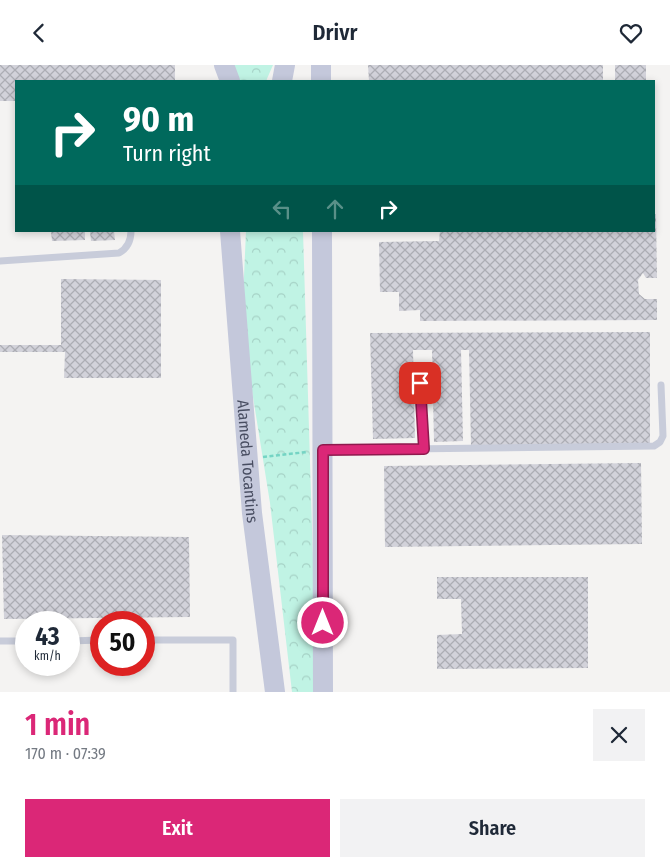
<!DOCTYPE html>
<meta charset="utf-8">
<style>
body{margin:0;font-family:"Fira Sans Condensed",sans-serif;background:#f2f2f3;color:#1f2937;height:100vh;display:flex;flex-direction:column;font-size:19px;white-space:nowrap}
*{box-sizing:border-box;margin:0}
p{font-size:16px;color:#747a83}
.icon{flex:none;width:28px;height:28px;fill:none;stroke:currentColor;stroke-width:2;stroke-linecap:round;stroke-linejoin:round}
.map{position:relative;height:627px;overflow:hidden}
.panel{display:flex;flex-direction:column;background:#fff;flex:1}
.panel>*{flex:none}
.hud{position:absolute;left:15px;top:15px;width:640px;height:152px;border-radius:0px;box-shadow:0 2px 8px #0003;background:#00695c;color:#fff;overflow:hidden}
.speed{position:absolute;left:15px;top:546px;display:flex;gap:10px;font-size:25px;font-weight:700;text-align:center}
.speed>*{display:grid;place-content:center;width:65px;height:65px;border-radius:50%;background:#fff;box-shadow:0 2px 8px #0003;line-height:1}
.speed small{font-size:12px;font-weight:400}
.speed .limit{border:8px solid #d22;background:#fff;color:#111}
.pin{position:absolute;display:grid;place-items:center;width:42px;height:42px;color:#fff;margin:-21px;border-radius:10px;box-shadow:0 2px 8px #0006}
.me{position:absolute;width:55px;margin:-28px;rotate:0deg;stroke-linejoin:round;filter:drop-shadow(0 0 4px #0008)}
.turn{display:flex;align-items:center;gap:18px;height:105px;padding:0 25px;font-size:22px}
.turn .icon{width:65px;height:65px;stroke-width:2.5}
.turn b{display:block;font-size:35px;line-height:42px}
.lanes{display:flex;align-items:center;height:48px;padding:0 25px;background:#0003;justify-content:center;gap:25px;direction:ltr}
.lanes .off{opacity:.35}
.round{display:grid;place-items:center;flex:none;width:52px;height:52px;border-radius:0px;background:#f2f2f3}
.overview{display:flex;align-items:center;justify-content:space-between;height:85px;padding:0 25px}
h1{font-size:30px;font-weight:600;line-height:38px;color:#db2777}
.action{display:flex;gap:10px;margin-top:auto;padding:10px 25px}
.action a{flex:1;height:58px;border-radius:0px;background:#db2777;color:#fff;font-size:20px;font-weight:600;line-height:58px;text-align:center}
.action a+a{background:#f2f2f3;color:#1f2937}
header{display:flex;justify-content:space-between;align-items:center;height:65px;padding:0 25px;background:#fff;font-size:22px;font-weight:600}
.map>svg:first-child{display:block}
.park{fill:url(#park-crowns)}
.building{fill:url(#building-cross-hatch)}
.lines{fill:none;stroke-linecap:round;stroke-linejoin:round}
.path{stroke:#75d4c4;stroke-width:2.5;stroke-dasharray:4 2.5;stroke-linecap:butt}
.lane{stroke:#c8ccda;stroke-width:7}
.secondary{stroke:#c4c8db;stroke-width:20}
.route-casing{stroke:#8e194d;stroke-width:12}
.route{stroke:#db2777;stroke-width:9}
.labels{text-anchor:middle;stroke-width:4;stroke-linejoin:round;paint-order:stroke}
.street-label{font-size:16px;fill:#484d61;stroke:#fff}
</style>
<header><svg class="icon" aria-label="back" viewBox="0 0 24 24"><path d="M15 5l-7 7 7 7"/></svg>Drivr<svg class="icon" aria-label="heart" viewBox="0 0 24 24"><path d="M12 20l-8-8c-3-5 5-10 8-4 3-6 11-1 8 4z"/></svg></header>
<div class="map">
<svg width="670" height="627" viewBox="0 0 670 627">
<defs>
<pattern id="park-crowns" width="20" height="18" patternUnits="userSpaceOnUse" patternTransform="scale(1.25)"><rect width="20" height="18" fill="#c0f3e4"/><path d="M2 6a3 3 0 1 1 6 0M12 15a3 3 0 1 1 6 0" fill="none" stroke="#a6d2c6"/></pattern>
<pattern id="building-cross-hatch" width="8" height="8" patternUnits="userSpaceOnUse" patternTransform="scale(1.25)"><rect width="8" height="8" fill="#d2d2da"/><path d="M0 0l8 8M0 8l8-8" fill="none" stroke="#acadb4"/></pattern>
</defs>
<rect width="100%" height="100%" fill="#f4f3f2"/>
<!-- park -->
<g class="park">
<path d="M 233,0 L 273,0 L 266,16 L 238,16 Z"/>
<path d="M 246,166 L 303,166 L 317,627 L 292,627 L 270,438 L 248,301 L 243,234 Z"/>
</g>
<!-- building -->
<g class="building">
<path d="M 0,0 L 175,0 L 175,16 L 16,16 L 16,36 L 0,36 Z"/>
<path d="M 368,0 L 603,0 L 603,16 L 369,16 Z"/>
<rect x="615" y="0" width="31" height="16"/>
<path d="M 654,149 L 656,149 L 657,213 L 646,213 L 643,208 L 638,215 L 639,229 L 645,234 L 657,234 L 657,255 L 420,256 L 420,245 L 399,246 L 399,227 L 380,227 L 379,177 L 439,176 L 440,166 L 654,166 Z"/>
<path d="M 51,166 L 85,166 L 85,175 L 52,176 Z"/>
<path d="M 90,166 L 114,166 L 115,175 L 91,176 Z"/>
<path d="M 61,214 L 161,215 L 161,313 L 64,313 L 65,287 L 0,287 L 0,280 L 61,280 Z"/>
<path d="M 650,267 L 650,378 L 471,382 L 469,285 L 461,285 L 463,376 L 434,377 L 432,285 L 413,285 L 415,373 L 373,374 L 370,268 Z"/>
<path d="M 641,398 L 642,479 L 385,482 L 384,401 Z"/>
<path d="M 2,470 L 189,472 L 190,552 L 4,554 Z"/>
<path d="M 437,512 L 588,512 L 588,603 L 437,604 L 437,570 L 462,569 L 461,534 L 437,534 Z"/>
</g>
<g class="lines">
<!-- path -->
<path class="path" d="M 263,392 L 307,387"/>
<!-- lane -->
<g class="lane">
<path d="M 0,196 L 119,188 C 128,183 131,176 131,166"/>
<path d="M 420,318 L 423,384"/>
<path d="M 324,385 L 654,381 L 660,377 L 663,371 L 661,320"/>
<path d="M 144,575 L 233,575 L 233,627"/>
<path d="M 0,576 L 26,576"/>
<path d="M 69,576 L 101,575"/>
</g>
<!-- secondary -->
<g class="secondary">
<path d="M 224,0 L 230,16"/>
<path d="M 321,0 L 321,16"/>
<path d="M 282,16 L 285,0"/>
<path id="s1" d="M 230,166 L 252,448 L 275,627"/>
<path d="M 322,166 L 323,627"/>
</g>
</g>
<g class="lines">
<defs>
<path id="route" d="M 323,558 L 323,385 L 424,384 L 420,318"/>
</defs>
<!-- route casing -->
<use href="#route" class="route-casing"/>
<!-- route -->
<use href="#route" class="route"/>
</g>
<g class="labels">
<!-- street labels -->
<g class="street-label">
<text dy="6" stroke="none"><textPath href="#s1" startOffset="231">Alameda Tocantins</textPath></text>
</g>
</g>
</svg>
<div class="speed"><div>43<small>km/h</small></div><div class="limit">50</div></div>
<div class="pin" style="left:420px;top:318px;background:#d93025"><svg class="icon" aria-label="arrive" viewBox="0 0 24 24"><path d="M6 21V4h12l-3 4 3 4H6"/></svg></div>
<svg class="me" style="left:323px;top:558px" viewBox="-20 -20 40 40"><circle r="17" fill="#db2777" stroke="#fff" stroke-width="3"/><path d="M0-11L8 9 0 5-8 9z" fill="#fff"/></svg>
<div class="hud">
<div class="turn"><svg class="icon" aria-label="right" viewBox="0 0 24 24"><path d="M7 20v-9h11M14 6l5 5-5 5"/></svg><div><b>90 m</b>Turn right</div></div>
<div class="lanes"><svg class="icon off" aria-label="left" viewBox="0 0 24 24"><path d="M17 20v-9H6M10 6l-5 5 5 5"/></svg><svg class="icon off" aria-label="ahead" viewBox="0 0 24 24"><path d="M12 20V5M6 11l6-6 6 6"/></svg><svg class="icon" aria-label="right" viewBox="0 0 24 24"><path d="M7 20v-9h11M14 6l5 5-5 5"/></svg></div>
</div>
</div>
<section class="panel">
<div class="overview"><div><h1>1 min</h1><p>170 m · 07:39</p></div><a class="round"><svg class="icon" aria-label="close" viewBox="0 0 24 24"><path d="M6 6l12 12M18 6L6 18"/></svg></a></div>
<div class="action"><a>Exit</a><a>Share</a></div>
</section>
